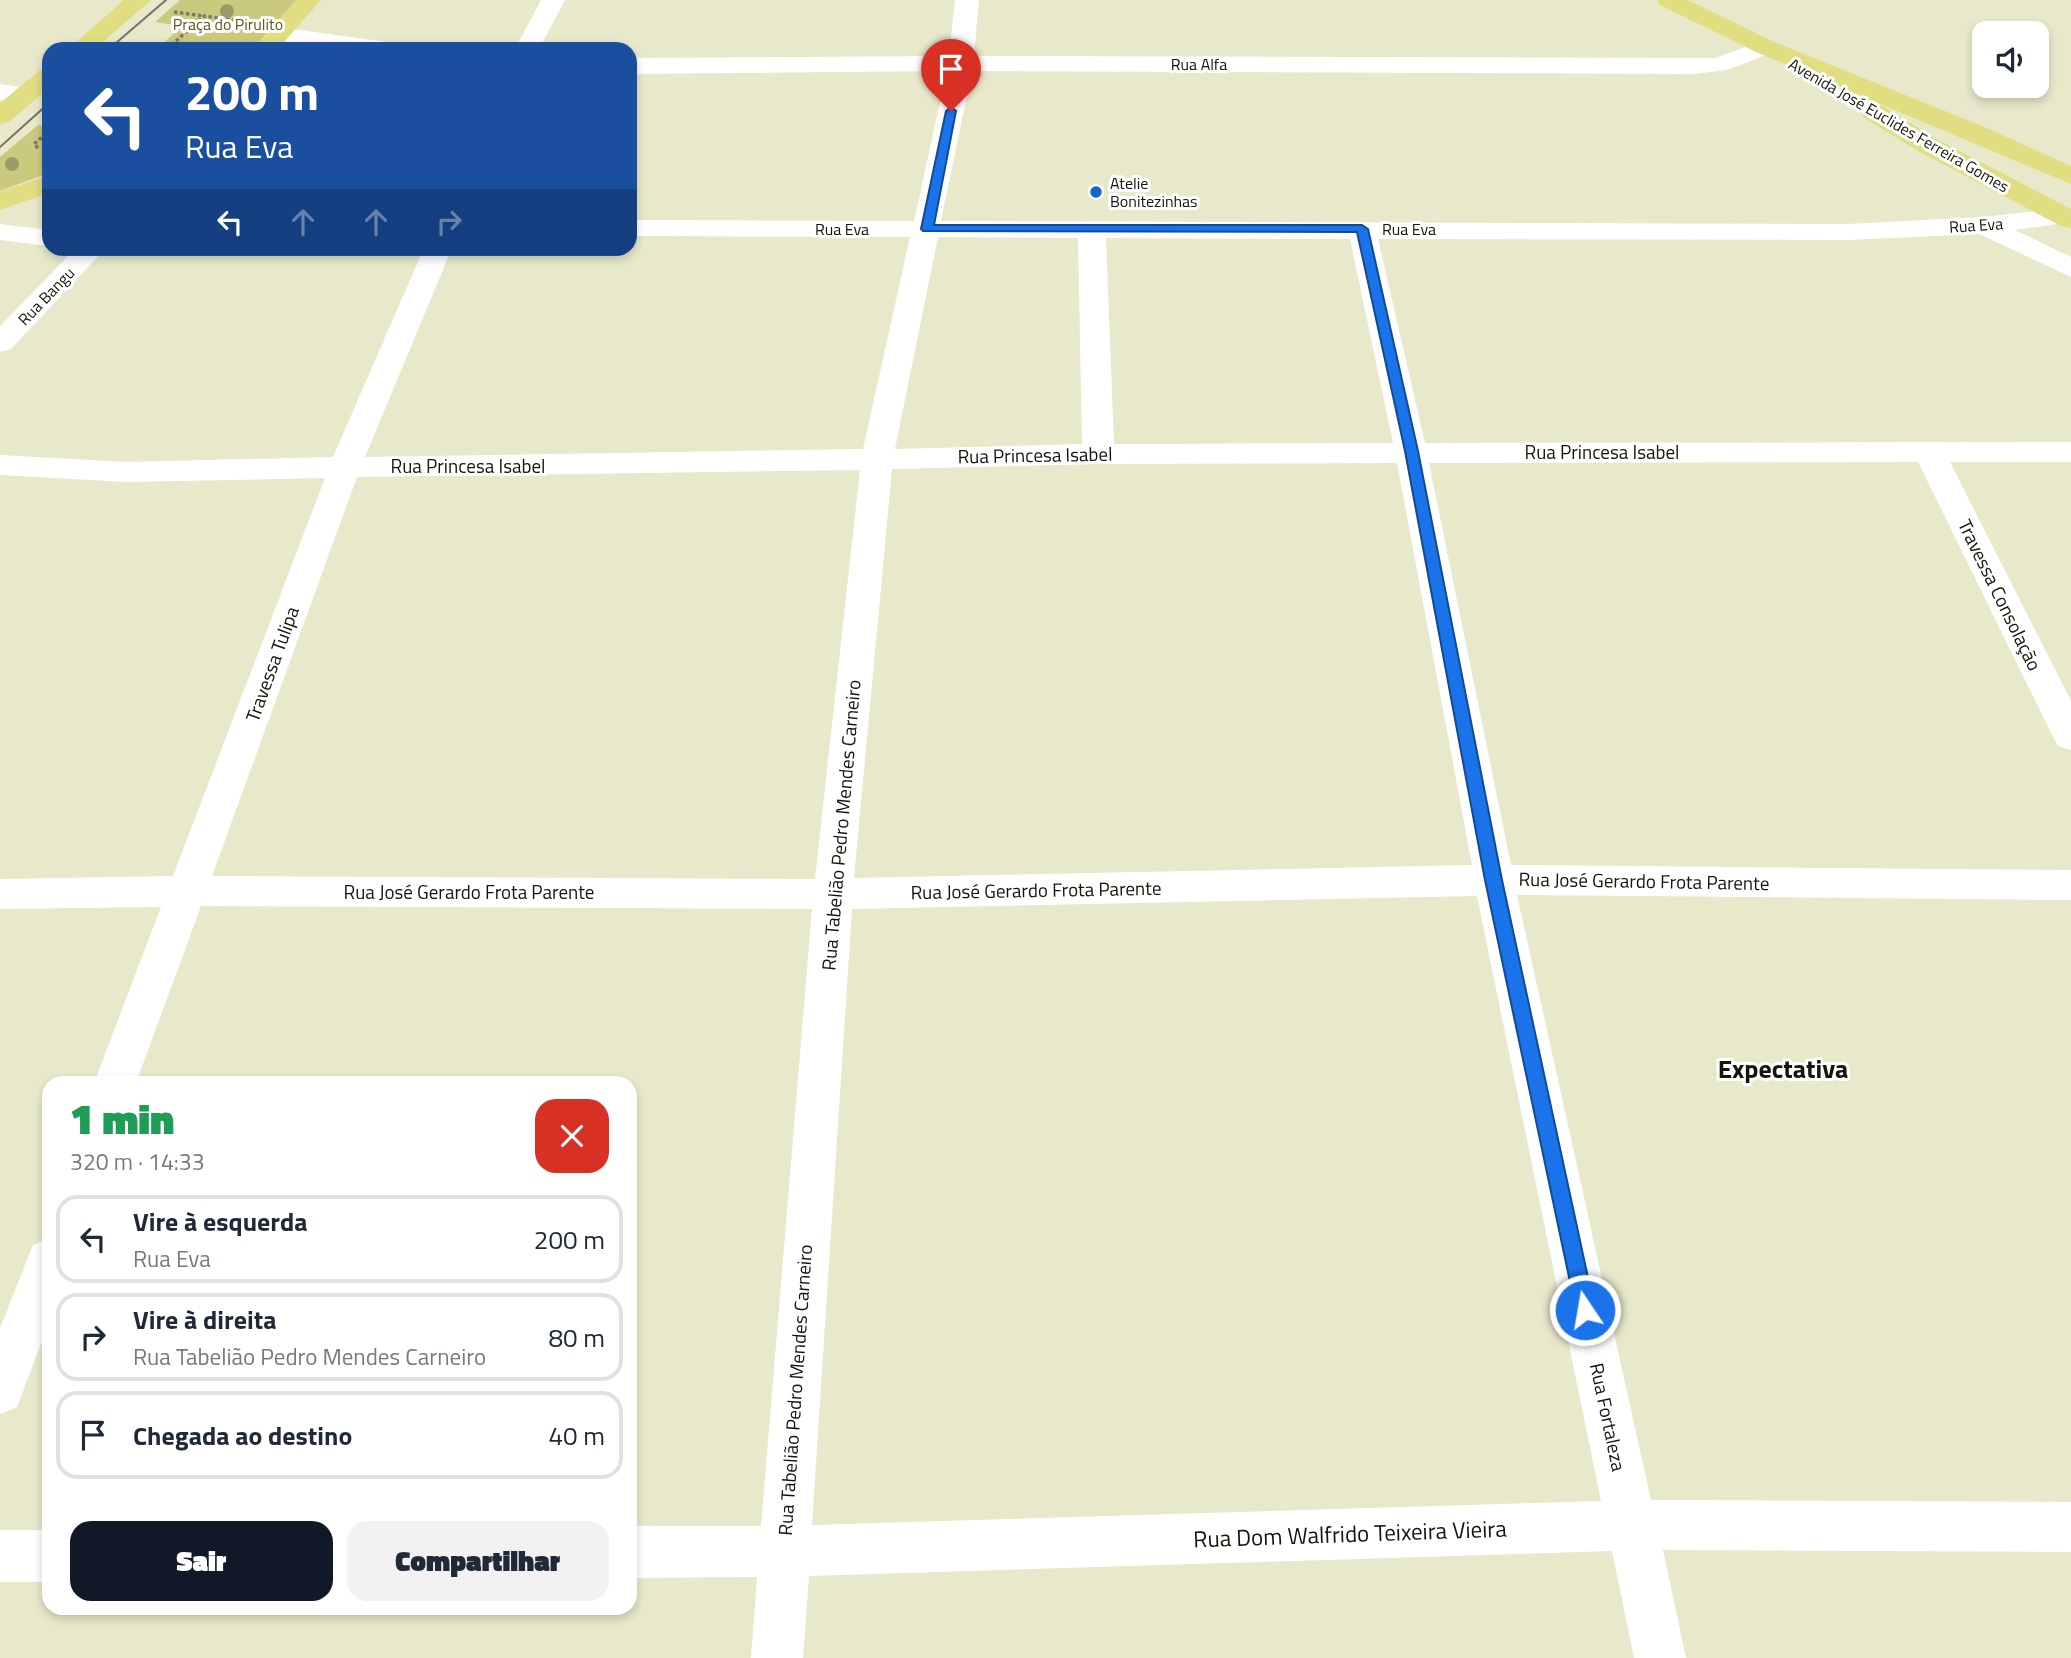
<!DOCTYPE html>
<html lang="pt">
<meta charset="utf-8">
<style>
body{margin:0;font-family:"Titillium Web",sans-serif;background:#f2f2f3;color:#1f2937;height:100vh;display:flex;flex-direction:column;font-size:26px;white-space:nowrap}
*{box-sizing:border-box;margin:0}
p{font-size:23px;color:#747a83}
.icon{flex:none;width:38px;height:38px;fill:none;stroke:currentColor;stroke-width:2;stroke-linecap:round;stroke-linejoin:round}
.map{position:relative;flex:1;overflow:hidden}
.drawer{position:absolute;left:42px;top:1076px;width:595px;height:539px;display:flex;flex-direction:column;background:#fff;border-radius:21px;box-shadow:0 4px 10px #0003}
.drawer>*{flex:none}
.banner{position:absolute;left:42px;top:42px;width:595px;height:214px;border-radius:21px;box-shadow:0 4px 10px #0003;background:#1a4fa0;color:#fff;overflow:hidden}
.buttons{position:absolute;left:1972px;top:21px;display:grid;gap:14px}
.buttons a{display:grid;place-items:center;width:77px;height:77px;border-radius:14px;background:#fff;box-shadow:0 4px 10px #0003;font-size:35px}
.pin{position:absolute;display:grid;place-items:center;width:60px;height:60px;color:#fff;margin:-72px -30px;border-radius:50% 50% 50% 0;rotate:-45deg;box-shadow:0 0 7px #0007}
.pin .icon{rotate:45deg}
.me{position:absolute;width:77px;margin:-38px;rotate:348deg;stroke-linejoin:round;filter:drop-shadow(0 0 5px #0008)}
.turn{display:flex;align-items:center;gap:24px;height:147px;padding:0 28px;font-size:32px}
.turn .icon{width:91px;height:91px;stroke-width:2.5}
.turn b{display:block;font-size:49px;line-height:60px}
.lanes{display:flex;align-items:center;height:66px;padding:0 28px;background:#0003;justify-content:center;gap:35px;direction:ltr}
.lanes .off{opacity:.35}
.round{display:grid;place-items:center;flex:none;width:74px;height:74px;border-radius:21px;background:#f2f2f3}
.headline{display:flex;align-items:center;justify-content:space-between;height:119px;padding:0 28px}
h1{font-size:42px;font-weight:800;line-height:52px;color:#1e9e55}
.primary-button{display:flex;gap:14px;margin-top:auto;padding:14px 28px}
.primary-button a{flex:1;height:80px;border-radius:21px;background:#111827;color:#fff;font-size:28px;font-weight:800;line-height:80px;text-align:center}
.primary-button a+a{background:#f2f2f3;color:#1f2937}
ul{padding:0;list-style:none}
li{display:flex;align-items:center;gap:21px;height:88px;margin:0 14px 10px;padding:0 14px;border:4px solid #e0e1e3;border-radius:21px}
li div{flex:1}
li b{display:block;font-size:26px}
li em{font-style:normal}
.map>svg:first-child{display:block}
.green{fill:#caca7f}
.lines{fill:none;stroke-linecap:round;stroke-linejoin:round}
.path{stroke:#7c7d69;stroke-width:3.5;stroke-dasharray:3.5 2.5;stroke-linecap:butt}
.minor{fill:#fff;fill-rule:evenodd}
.major{fill:#e0de80;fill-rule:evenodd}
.tram{stroke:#747461;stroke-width:2}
.tree{fill:#9b9b6a}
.route{fill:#1a73e8;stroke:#114b97;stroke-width:2}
.poi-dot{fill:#1563cd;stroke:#fff;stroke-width:2.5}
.labels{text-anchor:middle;stroke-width:6;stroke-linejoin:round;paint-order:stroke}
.far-park-label{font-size:16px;fill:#5c5b1b;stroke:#fff}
.far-street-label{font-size:16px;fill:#15150b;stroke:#fff}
.far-poi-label{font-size:16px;fill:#15150b;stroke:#fff;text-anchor:start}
.street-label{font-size:19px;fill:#15150b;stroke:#fff}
.near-street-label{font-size:23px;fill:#15150b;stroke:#fff}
.district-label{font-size:26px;font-weight:bold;fill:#15150b;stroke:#fff}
</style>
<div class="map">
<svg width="2071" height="1658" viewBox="0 0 2071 1658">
<rect width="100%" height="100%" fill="#e8e9cb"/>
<!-- green -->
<g class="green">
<path d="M 180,0 L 301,0 L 255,49 L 157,49 L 182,26 L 155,22 Z"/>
<path d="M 38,125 L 49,127 L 49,173 L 0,191 L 0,157 Z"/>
</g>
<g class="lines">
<!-- path -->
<g class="path">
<path d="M 174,12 L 204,16"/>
<path d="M 167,49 L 204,16 L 241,21"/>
<path d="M 38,148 L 34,144 L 47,133"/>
</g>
<!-- minor -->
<g class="minor">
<path d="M 541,0 L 565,0 L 539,49 L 515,49 Z"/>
<path d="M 955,0 L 979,0 L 974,56 L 1694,58 L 1715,58 L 1765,40 L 1774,42 L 1777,47 L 1774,52 L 1727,70 L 1694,74 L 972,71 L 941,221 L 1847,224 L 1983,217 L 2062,208 L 2071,210 L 2071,222 L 2015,230 L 2071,257 L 2071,277 L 1979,234 L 1847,240 L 1378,239 L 1425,443 L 2071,442 L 2071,462 L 1950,462 L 2071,701 L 2071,750 L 2058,746 L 2053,737 L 1918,462 L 1429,463 L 1511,865 L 2071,870 L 2071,900 L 1517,895 L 1651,1500 L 2071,1502 L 2071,1552 L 1663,1550 L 1686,1658 L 1634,1658 L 1612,1551 L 809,1576 L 803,1658 L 751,1658 L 757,1577 L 630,1578 L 630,1526 L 761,1526 L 812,909 L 201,906 L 136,1083 L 94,1083 L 161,907 L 0,909 L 0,879 L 173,876 L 325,478 L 126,482 L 0,475 L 0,455 L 126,462 L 333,457 L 424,248 L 452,248 L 365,457 L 863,449 L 910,237 L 630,236 L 630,220 L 914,221 L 947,71 L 630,74 L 630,58 L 949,56 ZM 938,237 L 1078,238 L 1082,444 L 895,449 ZM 1106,238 L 1350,239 L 1393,443 L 1114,444 ZM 1397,463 L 1472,865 L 854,878 L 892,469 L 1098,464 ZM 860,470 L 815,879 L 212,876 L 357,477 ZM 1477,896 L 1601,1501 L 812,1525 L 852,909 Z"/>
<path d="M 278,27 L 387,42 L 396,44 L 399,49 L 333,49 L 269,39 L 266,34 L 269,29 Z"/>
<path d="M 0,84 L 35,89 L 39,94 L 35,99 L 26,102 L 0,100 Z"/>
<path d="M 0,224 L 49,230 L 49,246 L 0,240 Z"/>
<path d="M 76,248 L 106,248 L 11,349 L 0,352 L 0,326 Z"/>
<path d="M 49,1239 L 49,1323 L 17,1407 L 0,1414 L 0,1328 L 33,1245 Z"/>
<rect x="0" y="1530" width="49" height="52"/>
</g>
<!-- major -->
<g class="major">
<path d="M 124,0 L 151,0 L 95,49 L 68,49 Z"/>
<path d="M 296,0 L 321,0 L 278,49 L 252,49 Z"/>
<path d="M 1657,0 L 1688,0 L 1774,42 L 1982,126 L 2071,166 L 2071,184 L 1756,52 L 1660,5 Z"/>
<path d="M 49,67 L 49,88 L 9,122 L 0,124 L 0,103 L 40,70 Z"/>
<path d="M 1872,103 L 1881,105 L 1936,139 L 2071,209 L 2071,228 L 2061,226 L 1918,151 L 1863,117 L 1859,111 L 1863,105 Z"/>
<path d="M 49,175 L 49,193 L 0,210 L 0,192 Z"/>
</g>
<!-- tram -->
<g class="tram">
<path d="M 109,49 L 166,0"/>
<path d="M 0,147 L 49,103"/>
</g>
</g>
<!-- trees -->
<g class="tree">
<circle cx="227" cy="11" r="7"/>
<circle cx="12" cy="164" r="7"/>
</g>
<!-- route -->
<path class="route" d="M 951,107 L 956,111 L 934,225 L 1362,225 L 1368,229 L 1418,451 L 1502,880 L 1595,1310 L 1592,1316 L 1585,1319 L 1578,1316 L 1576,1310 L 1485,880 L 1405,451 L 1357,232 L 923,231 L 921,229 L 946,111 Z"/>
<!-- markers -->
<circle class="poi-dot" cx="1096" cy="192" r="7"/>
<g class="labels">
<!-- far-park labels -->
<g class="far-park-label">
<text x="228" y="30">Praça do Pirulito</text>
</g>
<!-- far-street labels -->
<g class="far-street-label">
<text x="1199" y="70">Rua Alfa</text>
<text transform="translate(1899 125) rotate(30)" y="6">Avenida José Euclides Ferreira Gomes</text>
<text transform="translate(1976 225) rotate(-4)" y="6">Rua Eva</text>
<text x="842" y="235">Rua Eva</text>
<text x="1409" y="235">Rua Eva</text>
<text transform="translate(46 296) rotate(-46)" y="6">Rua Bangu</text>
</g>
<!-- far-poi labels -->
<g class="far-poi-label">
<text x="1110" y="189">Atelie<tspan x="1110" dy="18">Bonitezinhas</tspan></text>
</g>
<!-- street labels -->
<g class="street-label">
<text x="1602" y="459">Rua Princesa Isabel</text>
<text transform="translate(1035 455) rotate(-1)" y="7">Rua Princesa Isabel</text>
<text x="468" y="473">Rua Princesa Isabel</text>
<text transform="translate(2000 595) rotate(64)" y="7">Travessa Consolação</text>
<text transform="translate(272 664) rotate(-70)" y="7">Travessa Tulipa</text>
<text transform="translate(841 825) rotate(-85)" y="7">Rua Tabelião Pedro Mendes Carneiro</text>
<text transform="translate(1644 881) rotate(1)" y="7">Rua José Gerardo Frota Parente</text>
<text transform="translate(1036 890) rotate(-1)" y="7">Rua José Gerardo Frota Parente</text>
<text x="469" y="899">Rua José Gerardo Frota Parente</text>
<text transform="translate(795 1390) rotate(-86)" y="7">Rua Tabelião Pedro Mendes Carneiro</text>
<text transform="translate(1608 1417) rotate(78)" y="7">Rua Fortaleza</text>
</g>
<!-- near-street labels -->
<g class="near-street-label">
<text transform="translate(1350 1534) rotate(-2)" y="8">Rua Dom Walfrido Teixeira Vieira</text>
</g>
<!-- district labels -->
<g class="district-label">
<text x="1783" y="1078">Expectativa</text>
</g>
</g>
</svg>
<div class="buttons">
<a><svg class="icon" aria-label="sound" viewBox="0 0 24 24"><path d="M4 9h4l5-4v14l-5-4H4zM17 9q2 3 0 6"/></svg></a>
</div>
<div class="pin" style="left:951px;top:111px;background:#d93025"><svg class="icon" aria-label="arrive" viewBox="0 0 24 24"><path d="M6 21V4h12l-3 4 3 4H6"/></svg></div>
<svg class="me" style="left:1585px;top:1310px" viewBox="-20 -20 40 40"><circle r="17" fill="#1a73e8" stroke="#fff" stroke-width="3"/><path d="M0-11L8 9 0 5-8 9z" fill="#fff"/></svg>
<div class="banner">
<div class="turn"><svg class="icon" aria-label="left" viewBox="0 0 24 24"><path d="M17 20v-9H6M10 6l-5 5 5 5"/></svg><div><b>200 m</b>Rua Eva</div></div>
<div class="lanes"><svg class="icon" aria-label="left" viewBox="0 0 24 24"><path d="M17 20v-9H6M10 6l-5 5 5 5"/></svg><svg class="icon off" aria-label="ahead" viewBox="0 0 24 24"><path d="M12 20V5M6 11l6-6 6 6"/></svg><svg class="icon off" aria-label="ahead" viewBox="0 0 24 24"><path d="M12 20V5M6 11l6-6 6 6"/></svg><svg class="icon off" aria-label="right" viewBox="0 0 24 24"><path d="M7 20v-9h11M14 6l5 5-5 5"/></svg></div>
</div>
<section class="drawer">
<div class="headline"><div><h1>1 min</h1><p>320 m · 14:33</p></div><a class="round" style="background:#d93025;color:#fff"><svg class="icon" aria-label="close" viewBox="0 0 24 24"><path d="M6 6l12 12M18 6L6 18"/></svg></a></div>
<ul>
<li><svg class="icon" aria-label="left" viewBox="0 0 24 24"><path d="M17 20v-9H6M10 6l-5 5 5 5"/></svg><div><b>Vire à esquerda</b><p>Rua Eva</p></div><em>200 m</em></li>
<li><svg class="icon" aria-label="right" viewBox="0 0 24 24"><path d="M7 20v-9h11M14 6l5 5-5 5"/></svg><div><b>Vire à direita</b><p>Rua Tabelião Pedro Mendes Carneiro</p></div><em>80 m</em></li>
<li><svg class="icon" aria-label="arrive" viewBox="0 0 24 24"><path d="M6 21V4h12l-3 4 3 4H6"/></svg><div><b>Chegada ao destino</b></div><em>40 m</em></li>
</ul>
<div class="primary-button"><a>Sair</a><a>Compartilhar</a></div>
</section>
</div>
